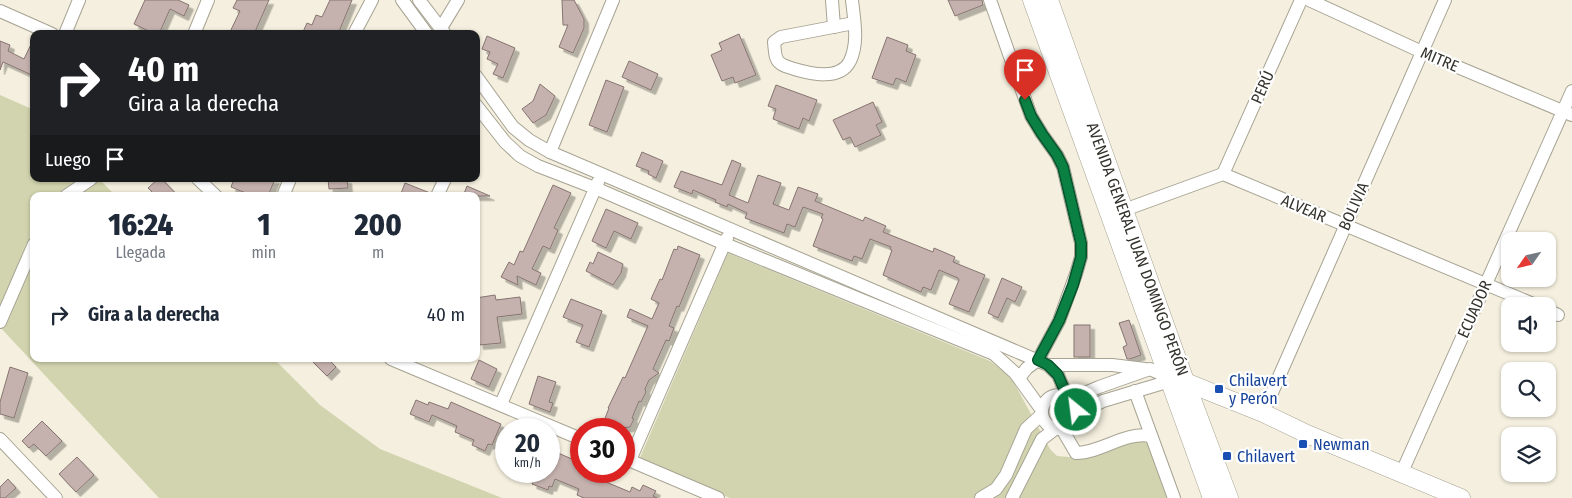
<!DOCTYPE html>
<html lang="es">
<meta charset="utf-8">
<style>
body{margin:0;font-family:"Fira Sans Condensed",sans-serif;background:#f6f6f7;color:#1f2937;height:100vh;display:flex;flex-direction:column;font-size:19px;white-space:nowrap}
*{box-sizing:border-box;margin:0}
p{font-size:16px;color:#747a83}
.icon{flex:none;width:28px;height:28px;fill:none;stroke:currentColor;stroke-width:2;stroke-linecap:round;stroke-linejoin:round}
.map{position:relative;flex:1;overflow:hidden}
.side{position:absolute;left:30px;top:192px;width:450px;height:170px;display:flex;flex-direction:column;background:#fff;border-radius:10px;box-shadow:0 1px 4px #0004}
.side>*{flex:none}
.guide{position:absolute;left:30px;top:30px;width:450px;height:152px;border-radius:10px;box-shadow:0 1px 4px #0004;background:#202124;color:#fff;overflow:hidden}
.needle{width:32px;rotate:236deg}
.fabs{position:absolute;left:1501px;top:232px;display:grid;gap:10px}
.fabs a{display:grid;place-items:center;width:55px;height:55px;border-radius:10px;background:#fff;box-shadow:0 1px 4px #0004;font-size:25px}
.speed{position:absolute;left:495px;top:418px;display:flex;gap:10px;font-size:25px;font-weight:700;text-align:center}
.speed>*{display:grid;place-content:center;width:65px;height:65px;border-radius:50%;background:#fff;box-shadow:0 1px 4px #0004;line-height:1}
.speed small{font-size:12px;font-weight:400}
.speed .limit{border:8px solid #d22;background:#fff;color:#111}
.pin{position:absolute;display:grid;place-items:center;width:42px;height:42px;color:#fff;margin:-51px -21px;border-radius:50% 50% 50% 0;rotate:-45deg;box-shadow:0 0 5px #0007}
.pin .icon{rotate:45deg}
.me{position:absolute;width:55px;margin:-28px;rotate:331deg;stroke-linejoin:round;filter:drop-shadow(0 0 4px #0008)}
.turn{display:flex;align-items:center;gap:18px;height:105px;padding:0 15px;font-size:22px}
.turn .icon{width:65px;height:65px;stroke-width:2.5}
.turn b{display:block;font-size:35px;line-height:42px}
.then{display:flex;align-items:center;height:48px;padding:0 15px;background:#0003;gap:10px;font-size:19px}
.eta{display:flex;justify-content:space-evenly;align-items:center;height:85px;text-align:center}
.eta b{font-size:30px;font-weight:800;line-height:35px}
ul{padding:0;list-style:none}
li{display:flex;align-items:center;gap:15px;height:75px;padding:0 15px}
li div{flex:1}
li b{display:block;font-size:19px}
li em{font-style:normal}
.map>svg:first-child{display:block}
.green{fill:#d1d4ae}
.building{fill:#c5b2ae;stroke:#867471;filter:url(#shadow)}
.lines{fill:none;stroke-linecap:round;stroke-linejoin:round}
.street-casing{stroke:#a7a393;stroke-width:14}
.secondary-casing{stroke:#a7a393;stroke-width:19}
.street{stroke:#fff;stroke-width:12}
.secondary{stroke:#fff;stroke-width:18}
.route-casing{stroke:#07532c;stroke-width:12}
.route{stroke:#0b8043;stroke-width:9}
.transit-dot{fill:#1a4fb4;stroke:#fff;stroke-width:2}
.labels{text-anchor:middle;stroke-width:4.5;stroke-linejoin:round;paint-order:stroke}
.street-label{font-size:16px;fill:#33322b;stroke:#fff}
.transit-label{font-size:16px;fill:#164399;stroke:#fff;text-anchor:start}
</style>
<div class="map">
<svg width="1572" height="498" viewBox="0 0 1572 498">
<defs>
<filter id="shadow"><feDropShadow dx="4.5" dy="4.5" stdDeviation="0" flood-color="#0004"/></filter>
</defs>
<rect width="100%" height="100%" fill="#f4efde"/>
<!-- green -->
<g class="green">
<path d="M 0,95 L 34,110 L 34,179 L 103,179 L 101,181 L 116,196 L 34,196 L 34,359 L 274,359 L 320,405 L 380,449 L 502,498 L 159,498 L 0,327 Z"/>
<path d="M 728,253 L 990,361 L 1004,372 L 1013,381 L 1050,449 L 1057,456 L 1081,458 L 1137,439 L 1147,443 L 1151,447 L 1169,498 L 730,498 L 639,460 Z"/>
</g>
<!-- building -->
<g class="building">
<path d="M 145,0 L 178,0 L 189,5 L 184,16 L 170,9 L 159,34 L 155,34 L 134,24 Z"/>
<path d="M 237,0 L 269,0 L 254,34 L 229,34 L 240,11 L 233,8 Z"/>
<path d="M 330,0 L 352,0 L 338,34 L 302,34 L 307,23 L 312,25 L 316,15 L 322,17 Z"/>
<path d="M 562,0 L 574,0 L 584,19 L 584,28 L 573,53 L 559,47 L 568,25 L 563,25 Z"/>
<path d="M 948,0 L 982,0 L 983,5 L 955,16 Z"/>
<path d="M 739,34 L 756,75 L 735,83 L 733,77 L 722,81 L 711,55 L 722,50 L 719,43 Z"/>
<path d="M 487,36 L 515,48 L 503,78 L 493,74 L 498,64 L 487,59 L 490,52 L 482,49 Z"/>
<path d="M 887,37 L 908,45 L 906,51 L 916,55 L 906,82 L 896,78 L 893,85 L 872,78 Z"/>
<path d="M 34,38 L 34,76 L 3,62 L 0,70 L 0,41 L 10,45 L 8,51 L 24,59 Z"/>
<path d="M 629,61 L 658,74 L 651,90 L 622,77 Z"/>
<path d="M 606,80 L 624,87 L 607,132 L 589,125 Z"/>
<path d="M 540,84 L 555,96 L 546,115 L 533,123 L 522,109 L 533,101 Z"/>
<path d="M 776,85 L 817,100 L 809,121 L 803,118 L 799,129 L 773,119 L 776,109 L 768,106 Z"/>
<path d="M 873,102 L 882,122 L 876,125 L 881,135 L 855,147 L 850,137 L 843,140 L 833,120 Z"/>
<path d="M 642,152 L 663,161 L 656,178 L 648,174 L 649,171 L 636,166 Z"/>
<path d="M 732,160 L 741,164 L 729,195 L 748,203 L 758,175 L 781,183 L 773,204 L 789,210 L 798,187 L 818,194 L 815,201 L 863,221 L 865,217 L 886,226 L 883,232 L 933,252 L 934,248 L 955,257 L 953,262 L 985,275 L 969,312 L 949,304 L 959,280 L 958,278 L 939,270 L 931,290 L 923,287 L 921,292 L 883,275 L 892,250 L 890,249 L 891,247 L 870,239 L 862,259 L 854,256 L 852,261 L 813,246 L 823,219 L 821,218 L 823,214 L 803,207 L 795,227 L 787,224 L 784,233 L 745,218 L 747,213 L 728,204 L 727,207 L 715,202 L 716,200 L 693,190 L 692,194 L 674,187 L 681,171 L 722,185 Z"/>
<path d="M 158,179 L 162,179 L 178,196 L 156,196 L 148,188 Z"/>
<path d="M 234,179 L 275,179 L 268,196 L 253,196 L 231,187 Z"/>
<path d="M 328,179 L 347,179 L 348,188 L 329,189 Z"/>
<path d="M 405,183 L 430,193 L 429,196 L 400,196 Z"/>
<path d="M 553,185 L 571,193 L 554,228 L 558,230 L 550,249 L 543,246 L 532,269 L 541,273 L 536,285 L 517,276 L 518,285 L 501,277 L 509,262 L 514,265 L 520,251 L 523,252 Z"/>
<path d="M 467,186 L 490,196 L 463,196 Z"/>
<path d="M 606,209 L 638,223 L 631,239 L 614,231 L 606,248 L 592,241 Z"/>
<path d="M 678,246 L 700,255 L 679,307 L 677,306 L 669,326 L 674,328 L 669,341 L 666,340 L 653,369 L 659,373 L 649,380 L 645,389 L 646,392 L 641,402 L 639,401 L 632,418 L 634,419 L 630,427 L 608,429 L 602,426 L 609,408 L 608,408 L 623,377 L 625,378 L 648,326 L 627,317 L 630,309 L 652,319 L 659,303 L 651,299 L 660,279 L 662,280 L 674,249 L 677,250 Z"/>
<path d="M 598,252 L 623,264 L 621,273 L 613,285 L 586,271 L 590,262 L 593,264 Z"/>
<path d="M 1002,278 L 1022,287 L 1015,302 L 1007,298 L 998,318 L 988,313 Z"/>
<path d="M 495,295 L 496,300 L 520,297 L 522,314 L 497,317 L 501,343 L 479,345 L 476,320 L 476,298 Z"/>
<path d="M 571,299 L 602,311 L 589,347 L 576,342 L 583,325 L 563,317 Z"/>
<path d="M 1129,320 L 1141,355 L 1130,359 L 1127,359 L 1123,347 L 1127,345 L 1119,323 Z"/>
<rect x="1074" y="325" width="16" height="32"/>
<path d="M 310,359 L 328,359 L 336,367 L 327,376 Z"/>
<path d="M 479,360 L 497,369 L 489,387 L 471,379 Z"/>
<path d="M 10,367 L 28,373 L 14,418 L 0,414 L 0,402 Z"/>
<path d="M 538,376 L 556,382 L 549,402 L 553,403 L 550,412 L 529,404 Z"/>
<path d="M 416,400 L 428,405 L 429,402 L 448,409 L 451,402 L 501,424 L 492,445 L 488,444 L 485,451 L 472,445 L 474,440 L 455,432 L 457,426 L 432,415 L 429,422 L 410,414 Z"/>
<path d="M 42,421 L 62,441 L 46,456 L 34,444 L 29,448 L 22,441 Z"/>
<path d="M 549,449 L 581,463 L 581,471 L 596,471 L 594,477 L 630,492 L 632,487 L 640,491 L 643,485 L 656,491 L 653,496 L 657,498 L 584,498 L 577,495 L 579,489 L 555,479 L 552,487 L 549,486 L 548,490 L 532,484 L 537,471 L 549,471 Z"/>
<path d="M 77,457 L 94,475 L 76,492 L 59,474 Z"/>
<path d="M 8,479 L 16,488 L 5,498 L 0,498 L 0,487 Z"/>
</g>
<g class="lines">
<defs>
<g id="street">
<path d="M 402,0 L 427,34"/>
<path d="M 419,0 L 445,34"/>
<path d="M 832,0 L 834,27"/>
<path d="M 852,0 C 854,20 859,42 850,61 C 840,81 811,74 794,69 C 789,67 783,66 780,63 C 774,59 775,48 774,42 L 781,37 L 854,23"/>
<path d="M 990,0 L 1031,116 L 1042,134 L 1057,155 L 1063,167 L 1081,243 L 1081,257 L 1076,274 L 1059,321 L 1038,360 L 1027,368 L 1019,378"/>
<path d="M 1309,0 L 1422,52 L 1572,115"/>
<path d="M 0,11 L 52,34"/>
<path d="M 441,28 L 458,0"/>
<path d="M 65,34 L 79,0"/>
<path d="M 194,34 L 208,0"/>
<path d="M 354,34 L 372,0"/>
<path d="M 476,76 L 513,127 L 529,140 L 550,152 L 1048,365 L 1058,375 L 1067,396"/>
<path d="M 476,105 L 505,142 L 520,156 L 538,166 L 595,188 L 725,244 L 994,354 L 1015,373 L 1041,409"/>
<path d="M 550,152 L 613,0"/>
<path d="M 1223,174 L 1301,0"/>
<path d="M 198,179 L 216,196"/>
<path d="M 66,196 L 91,179"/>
<path d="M 283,196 L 290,179"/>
<path d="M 437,196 L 445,179"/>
<path d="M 1124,210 L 1223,174 L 1538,306"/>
<path d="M 1548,310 L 1558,315"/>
<path d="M 0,322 L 34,244"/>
<path d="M 391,359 L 581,439"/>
<path d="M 1048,365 L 1112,365 L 1145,369"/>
<path d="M 1135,391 L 1174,498"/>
<circle cx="1059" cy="412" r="17"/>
<path d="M 1071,399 L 1099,387 L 1150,369 L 1168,377 L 1160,384 L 1103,401 L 1076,415"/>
<path d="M 501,404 L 598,182"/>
<path d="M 1263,413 L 1445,0"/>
<path d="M 1062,429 L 1076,453 C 1101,453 1125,431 1151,436"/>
<path d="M 0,439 L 56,498"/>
<path d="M 624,458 L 718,498"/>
<path d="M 630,460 L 727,238"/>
<path d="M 1402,472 L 1572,91"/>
<path d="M 981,498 L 996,489 L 1006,475 L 1026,429 L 1041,415"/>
<path d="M 1012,498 L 1042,439 L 1055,429"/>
</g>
<g id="secondary">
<path d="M 1032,0 L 1212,498"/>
<path d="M 1049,0 L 1185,381 L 1229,498"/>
<path d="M 1178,379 L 1263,413 L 1307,434 L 1461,498"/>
</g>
</defs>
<!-- street casing -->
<use href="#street" class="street-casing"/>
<!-- secondary casing -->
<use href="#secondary" class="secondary-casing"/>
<!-- street -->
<use href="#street" class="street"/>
<!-- secondary -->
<use href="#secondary" class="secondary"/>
</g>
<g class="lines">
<defs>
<path id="route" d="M 1025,100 L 1031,116 L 1042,134 L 1057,155 L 1063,167 L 1081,243 L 1081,257 L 1073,285 L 1059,321 L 1038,360 L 1048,365 L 1058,375 L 1067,396 L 1073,402 L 1076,410"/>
</defs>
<!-- route casing -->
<use href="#route" class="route-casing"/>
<!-- route -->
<use href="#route" class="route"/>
</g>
<!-- markers -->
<g class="transit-dot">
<rect x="1214" y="384" width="10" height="10" rx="2.5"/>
<rect x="1298" y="439" width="10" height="10" rx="2.5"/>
<rect x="1222" y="451" width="10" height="10" rx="2.5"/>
</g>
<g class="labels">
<!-- street labels -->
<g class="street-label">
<text transform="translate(1440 59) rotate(23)" y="6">MITRE</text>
<text transform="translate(1262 87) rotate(-66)" y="6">PERÚ</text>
<text transform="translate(1353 206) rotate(-66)" y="6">BOLIVIA</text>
<text transform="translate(1304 208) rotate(23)" y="6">ALVEAR</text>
<text transform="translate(1138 249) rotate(70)" y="6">AVENIDA GENERAL JUAN DOMINGO PERÓN</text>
<text transform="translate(1474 309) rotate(-66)" y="6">ECUADOR</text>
</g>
<!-- transit labels -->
<g class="transit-label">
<text x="1229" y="386">Chilavert<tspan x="1229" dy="18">y Perón</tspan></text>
<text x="1313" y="450">Newman</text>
<text x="1237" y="462">Chilavert</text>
</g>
</g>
</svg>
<div class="fabs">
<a><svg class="needle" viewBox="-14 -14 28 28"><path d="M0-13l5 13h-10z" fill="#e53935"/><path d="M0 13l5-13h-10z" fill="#747a83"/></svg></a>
<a><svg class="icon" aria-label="sound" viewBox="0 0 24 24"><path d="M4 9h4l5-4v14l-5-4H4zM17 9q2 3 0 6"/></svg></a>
<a><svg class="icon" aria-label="search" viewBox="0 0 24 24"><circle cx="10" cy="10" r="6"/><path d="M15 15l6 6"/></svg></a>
<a><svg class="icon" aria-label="layers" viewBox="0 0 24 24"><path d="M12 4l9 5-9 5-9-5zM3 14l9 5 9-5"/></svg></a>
</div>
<div class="speed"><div>20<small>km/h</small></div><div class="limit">30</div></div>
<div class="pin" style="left:1025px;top:100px;background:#d93025"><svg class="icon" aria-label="arrive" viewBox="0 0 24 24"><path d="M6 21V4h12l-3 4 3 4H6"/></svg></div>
<svg class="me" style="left:1076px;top:410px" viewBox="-20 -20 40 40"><circle r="17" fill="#0b8043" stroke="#fff" stroke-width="3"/><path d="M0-11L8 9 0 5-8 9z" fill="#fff"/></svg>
<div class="guide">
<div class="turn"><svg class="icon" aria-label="right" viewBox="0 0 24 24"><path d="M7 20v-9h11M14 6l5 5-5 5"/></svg><div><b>40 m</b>Gira a la derecha</div></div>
<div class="then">Luego<svg class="icon" aria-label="arrive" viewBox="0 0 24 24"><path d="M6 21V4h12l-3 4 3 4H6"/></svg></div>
</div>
<section class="side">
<div class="eta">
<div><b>16:24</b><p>Llegada</p></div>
<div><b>1</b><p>min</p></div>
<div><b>200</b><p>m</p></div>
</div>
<ul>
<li><svg class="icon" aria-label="right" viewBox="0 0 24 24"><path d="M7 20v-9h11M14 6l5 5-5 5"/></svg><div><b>Gira a la derecha</b></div><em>40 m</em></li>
</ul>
</section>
</div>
